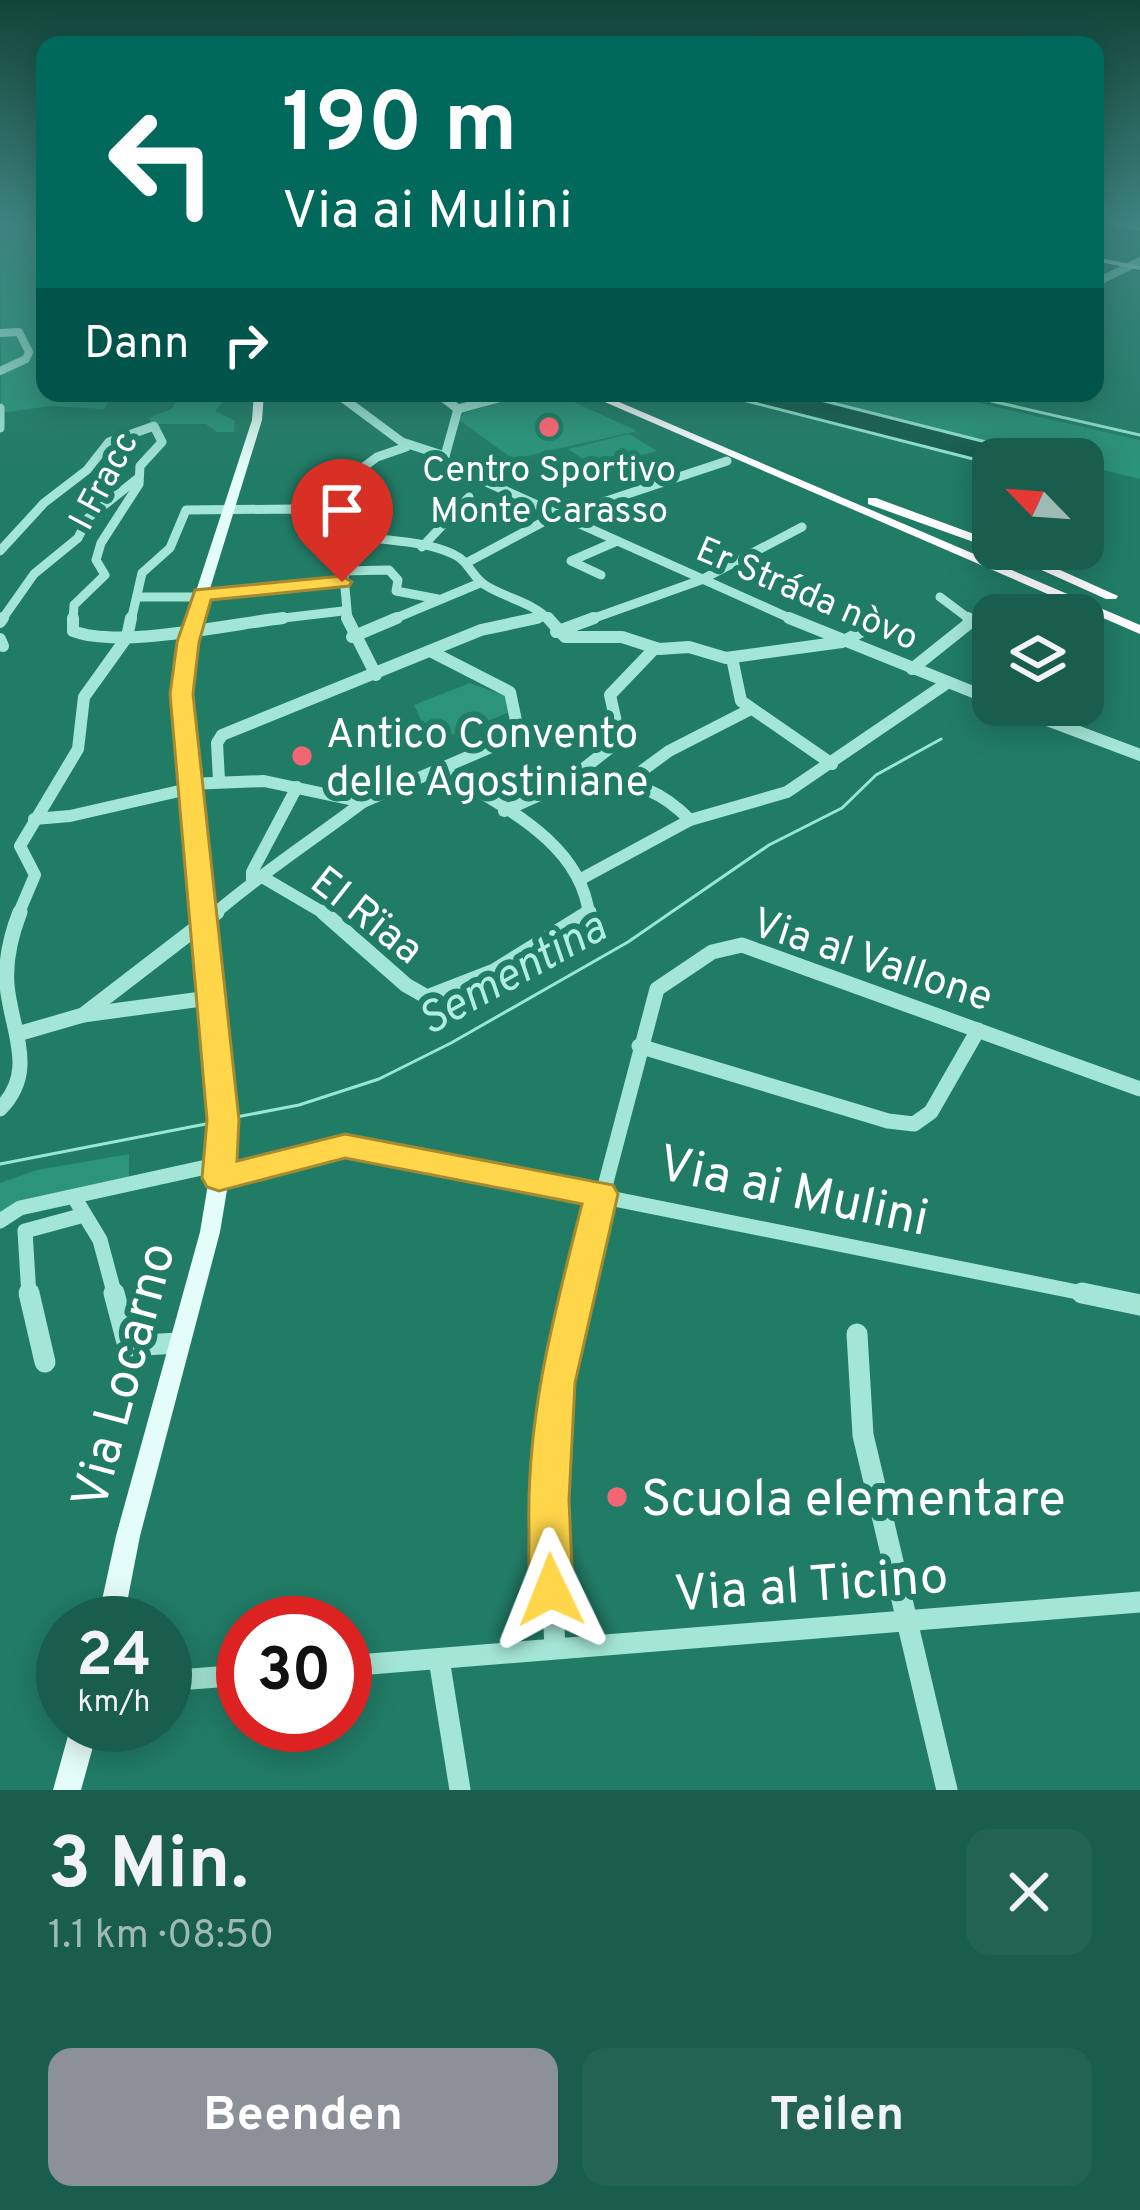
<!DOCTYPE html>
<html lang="de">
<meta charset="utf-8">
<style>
body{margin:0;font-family:Overpass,sans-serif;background:#226353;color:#f1f3f6;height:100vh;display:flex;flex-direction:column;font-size:45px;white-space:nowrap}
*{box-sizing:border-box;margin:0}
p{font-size:39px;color:#9fbab5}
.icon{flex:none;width:66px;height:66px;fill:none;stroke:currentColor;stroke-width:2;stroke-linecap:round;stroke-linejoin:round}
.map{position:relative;height:1790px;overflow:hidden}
.drawer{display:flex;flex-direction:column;background:#195d4c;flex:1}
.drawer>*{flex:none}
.hud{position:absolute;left:36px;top:36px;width:1068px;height:366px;border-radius:24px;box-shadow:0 6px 30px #0003;background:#00695c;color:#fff;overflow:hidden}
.needle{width:78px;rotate:295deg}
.tools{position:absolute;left:972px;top:438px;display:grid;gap:24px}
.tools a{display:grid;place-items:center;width:132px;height:132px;border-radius:24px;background:#195d4c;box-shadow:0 6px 30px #0003;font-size:60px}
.speed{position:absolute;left:36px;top:1596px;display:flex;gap:24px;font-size:60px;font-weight:700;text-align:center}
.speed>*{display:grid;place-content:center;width:156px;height:156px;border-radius:50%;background:#195d4c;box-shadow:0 6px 30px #0003;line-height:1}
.speed small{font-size:30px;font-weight:400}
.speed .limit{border:18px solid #d22;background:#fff;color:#111}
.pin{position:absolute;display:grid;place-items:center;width:102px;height:102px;color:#fff;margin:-123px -51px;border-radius:50% 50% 50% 0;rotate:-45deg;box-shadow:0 0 12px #0007}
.pin .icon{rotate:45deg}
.me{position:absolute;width:132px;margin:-66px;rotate:358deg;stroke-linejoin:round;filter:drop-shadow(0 0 9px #0008)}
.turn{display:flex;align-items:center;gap:42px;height:252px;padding:0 48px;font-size:54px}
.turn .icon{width:156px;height:156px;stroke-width:2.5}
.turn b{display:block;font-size:84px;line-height:102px}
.then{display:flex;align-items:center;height:114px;padding:0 48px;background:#0003;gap:24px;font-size:45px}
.round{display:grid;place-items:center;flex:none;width:126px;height:126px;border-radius:24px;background:#226353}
.overview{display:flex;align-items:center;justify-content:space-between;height:204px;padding:0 48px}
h1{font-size:72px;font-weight:700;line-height:90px}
.primary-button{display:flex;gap:24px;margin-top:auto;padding:24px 48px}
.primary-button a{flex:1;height:138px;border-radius:24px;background:#8c9099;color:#fff;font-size:48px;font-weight:700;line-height:138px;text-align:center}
.primary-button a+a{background:#226353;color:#f1f3f6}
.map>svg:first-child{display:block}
.green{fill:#2b9479}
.water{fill:#175c4b;stroke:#98e7d1;stroke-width:3}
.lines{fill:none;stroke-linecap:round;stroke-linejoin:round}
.stream{stroke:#98e7d1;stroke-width:3}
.minor-far4{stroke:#a4e6d5;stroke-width:8}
.minor-far3{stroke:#a4e6d5;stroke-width:9}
.minor-far2{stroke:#a4e6d5;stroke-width:12}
.minor-far1{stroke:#a4e6d5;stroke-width:15}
.minor{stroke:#a4e6d5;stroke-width:21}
.major{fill:#e5fdf8;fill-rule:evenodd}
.highway{fill:#fff;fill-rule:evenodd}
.route{fill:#ffd54a;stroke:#a68a30;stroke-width:3}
.poi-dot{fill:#f26674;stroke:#217c66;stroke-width:4.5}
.labels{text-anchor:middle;stroke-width:12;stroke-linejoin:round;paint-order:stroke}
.far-poi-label{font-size:36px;fill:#fff;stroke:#217c66}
.far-street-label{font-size:36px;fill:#fff;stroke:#217c66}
.poi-label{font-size:42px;fill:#fff;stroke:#217c66;text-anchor:start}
.street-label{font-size:42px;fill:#fff;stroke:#217c66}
.water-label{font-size:45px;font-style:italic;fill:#b0eedd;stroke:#217c66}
.near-street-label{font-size:51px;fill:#fff;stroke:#217c66}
.near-poi-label{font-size:51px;fill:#fff;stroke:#217c66;text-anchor:start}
</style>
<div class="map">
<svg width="1140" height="1790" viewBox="0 0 1140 1790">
<rect width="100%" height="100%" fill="#217c66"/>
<!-- green -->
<g class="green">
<path d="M 0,220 L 45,220 L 45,393 L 114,393 L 104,409 L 50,406 L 1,413 Z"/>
<path d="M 183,393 L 230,393 L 215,411 L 235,421 L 234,432 L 217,432 L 206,424 L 152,424 L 149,418 L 171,409 Z"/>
<path d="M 554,393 L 637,431 L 513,459 L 459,420 L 464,413 L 531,393 Z"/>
<path d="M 796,393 L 936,393 L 1140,440 L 1140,479 L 1083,465 L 1083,459 L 1059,459 Z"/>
<path d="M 629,434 L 657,451 L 595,467 L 568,449 Z"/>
<path d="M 470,683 L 506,696 L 510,712 L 432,743 L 414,705 Z"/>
<path d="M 129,1154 L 129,1183 L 0,1218 L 0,1183 L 37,1170 Z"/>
</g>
<!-- water -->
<path class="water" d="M 715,393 L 793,393 L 1053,459 L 993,459 L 993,464 Z"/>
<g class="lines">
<!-- stream -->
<g class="stream">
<path d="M 991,401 L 1140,435"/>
<path d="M 231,1118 L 299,1105 L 379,1079 L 451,1043 L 628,942 L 769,845 L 842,808 L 876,775 L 941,739"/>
<path d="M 0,1164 L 216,1122"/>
</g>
<!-- minor-far4 -->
<g class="minor-far4">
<path d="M 1112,220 L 1140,227"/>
<path d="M 1095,283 L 1140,261"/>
<path d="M 0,333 L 19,332 L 29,352 L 26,359 L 0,371"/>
<path d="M 508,395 L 517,393"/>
</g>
<!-- minor-far3 -->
<g class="minor-far3">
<path d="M 336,393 L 402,442 L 445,456"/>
<path d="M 437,393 L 458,409 L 445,456"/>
<path d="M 0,408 L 0,428"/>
<path d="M 458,409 L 517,393"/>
<path d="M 445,456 L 446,464 L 796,621"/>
<path d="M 308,509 L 377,457 L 406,447"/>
<path d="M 422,547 L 469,497"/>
<path d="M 0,551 L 44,503 L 87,470 L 109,442 L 154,426 L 162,442 L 140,466 L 139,484 L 101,543 L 96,560 L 105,575 L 74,605 L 73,621"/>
<path d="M 468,562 L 543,522 L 727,461"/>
<path d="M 342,571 L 389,570 L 398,580 L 396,591 L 438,599"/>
<path d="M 601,575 L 571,561 L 617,541"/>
<path d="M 202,595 L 342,582"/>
<path d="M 137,597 L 202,597"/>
<path d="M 940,597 L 972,621"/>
<path d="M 1,621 L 34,574 L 78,538 L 88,518 L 137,479"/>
<path d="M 131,621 L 142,573 L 170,548 L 186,510 L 295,509 L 329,515 L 334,530 C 372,543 417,537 453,554 C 469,561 472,577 485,585 C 507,599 533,602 550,621"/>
<path d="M 258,621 L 343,611"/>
<path d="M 348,621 L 344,577 L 355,538"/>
<path d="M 389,621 L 480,583"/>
<path d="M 523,621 L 543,617"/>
<path d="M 586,621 L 701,580 L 802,527"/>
</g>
<!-- minor-far2 -->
<g class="minor-far2">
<path d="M 73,618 L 73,631 C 119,649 231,624 283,618"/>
<path d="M 347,618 L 376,675"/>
<path d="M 548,618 L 565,637 L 622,637 L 659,649 L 689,647 L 726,658 L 842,642 L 881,621"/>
<path d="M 789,618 L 993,700"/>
<path d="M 0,622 L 3,618"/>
<path d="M 556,632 L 594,618"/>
<path d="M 352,637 L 397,618"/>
<path d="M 0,639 L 3,646"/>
<path d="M 732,658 L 741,701 L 832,764"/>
<path d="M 912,669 L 972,621 L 968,618"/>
<path d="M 1007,705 L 1140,755"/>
<path d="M 444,770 C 500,806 581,841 589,915"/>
<path d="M 580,772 C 627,783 655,784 690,820"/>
<path d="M 219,780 L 217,743 L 222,735 L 481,630 L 537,618"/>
<path d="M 628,781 L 669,751 L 751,709"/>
<path d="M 188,784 L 264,781 L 363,802 L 519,735 L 510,692 L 432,652"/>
<path d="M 504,811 L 564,784 L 620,740 L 610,695 L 655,648"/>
<path d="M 34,819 L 70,816 L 188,789"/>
<path d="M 264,878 L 327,915"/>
<path d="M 581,879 L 690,820 L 787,792 L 947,683"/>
<path d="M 252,881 L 252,872 L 297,787"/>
<path d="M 18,915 L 35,875 L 20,846 L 78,749 L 84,697 L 127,637 L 131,618"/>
<path d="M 213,915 C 260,874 313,840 363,802"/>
</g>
<!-- minor-far1 -->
<g class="minor-far1">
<path d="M 323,912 L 406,985 L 427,997 L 494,971 L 589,912"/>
<path d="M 83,1015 L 209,998"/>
<path d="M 21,1033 L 83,1015 L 217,912"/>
<path d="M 639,1046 L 888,1121 L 914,1124 L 931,1112 L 978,1030"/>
<path d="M 0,1109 C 38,1071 11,1031 7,985 C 5,960 11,935 20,912"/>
<path d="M 219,1178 L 351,1146 L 1097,1296"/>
<path d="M 74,1197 L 100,1240 L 115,1296"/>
<path d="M 0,1221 L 20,1208 L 220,1164"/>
<path d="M 29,1296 L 25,1231 L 84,1215"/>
<path d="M 576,1296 L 657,989 L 712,952 L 742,945 L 1140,1089"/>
</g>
<!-- minor -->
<g class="minor">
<path d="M 29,1293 L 45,1362"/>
<path d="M 114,1293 L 128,1346 L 178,1343"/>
<path d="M 1082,1293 L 1140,1305"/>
<path d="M 857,1334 L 863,1435 L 947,1790"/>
<path d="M 555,1648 C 549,1528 545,1410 576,1293"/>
<path d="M 439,1659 L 460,1790"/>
<path d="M 345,1666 L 1140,1602"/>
<path d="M 165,1681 L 243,1675"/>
</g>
<!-- major -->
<g class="major">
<path d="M 1095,257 L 1140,266 L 1140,270 L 1095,261 Z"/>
<path d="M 254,393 L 264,393 L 262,420 L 197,631 L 189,672 L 196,789 L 233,1120 L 229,1178 L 220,1232 L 140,1536 L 123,1623 L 97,1623 L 116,1536 L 200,1232 L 209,1178 L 213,1120 L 180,789 L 175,672 L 183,631 L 252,420 Z"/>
<path d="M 71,1725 L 99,1725 L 81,1790 L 53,1790 Z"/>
</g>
<!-- highway -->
<g class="highway">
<path d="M 584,393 L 598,393 L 1140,625 L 1140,634 Z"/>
<path d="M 868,498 L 876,498 L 993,541 L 993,549 L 868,504 Z"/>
<path d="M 995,549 L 1013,549 L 1118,596 L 1116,599 L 1106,599 Z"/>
</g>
</g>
<!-- sky -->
<linearGradient id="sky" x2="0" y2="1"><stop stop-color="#124438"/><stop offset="0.47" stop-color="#3d837f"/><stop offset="1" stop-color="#3d837f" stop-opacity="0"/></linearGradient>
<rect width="1140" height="471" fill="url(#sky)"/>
<!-- route -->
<path class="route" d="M 342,576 L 352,582 L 349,586 L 211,600 L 199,642 L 193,694 L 239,1120 L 237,1161 L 345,1134 L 613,1185 L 618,1194 L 575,1383 L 569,1500 L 573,1590 L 566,1604 L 551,1610 L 536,1604 C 527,1582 529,1556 529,1531 C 526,1415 554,1315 582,1204 L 345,1158 L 219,1191 L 207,1187 L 202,1178 L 207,1120 L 170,694 L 177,642 L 195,590 Z"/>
<!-- markers -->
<g class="poi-dot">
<circle cx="549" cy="427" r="12"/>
<circle cx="302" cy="756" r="12"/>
<circle cx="617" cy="1497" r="12"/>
</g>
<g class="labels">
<!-- far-poi labels -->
<g class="far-poi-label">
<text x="549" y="481">Centro Sportivo<tspan x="549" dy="41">Monte Carasso</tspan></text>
</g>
<!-- far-street labels -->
<g class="far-street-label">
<text transform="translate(102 480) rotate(-62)" y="13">I Fracc</text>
<text transform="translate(808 592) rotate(23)" y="13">Er Stráda nòvo</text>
</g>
<!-- poi labels -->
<g class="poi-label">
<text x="326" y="747">Antico Convento<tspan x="326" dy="48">delle Agostiniane</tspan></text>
</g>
<!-- street labels -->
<g class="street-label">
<text transform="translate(368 914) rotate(38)" y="15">El Rïaa</text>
<text transform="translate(873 958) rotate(18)" y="15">Via al Vallone</text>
</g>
<!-- water labels -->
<g class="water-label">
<text transform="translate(511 972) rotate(-29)" y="16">Sementina</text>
</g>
<!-- near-street labels -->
<g class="near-street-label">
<text transform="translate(794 1189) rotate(12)" y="18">Via ai Mulini</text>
<text transform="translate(122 1375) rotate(-75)" y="18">Via Locarno</text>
<text transform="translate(811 1583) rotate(-4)" y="18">Via al Ticino</text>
</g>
<!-- near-poi labels -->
<g class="near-poi-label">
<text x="641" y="1515">Scuola elementare</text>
</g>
</g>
</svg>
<div class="tools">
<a><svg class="needle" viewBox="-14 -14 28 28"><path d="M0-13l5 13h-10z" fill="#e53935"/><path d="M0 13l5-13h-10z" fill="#9fbab5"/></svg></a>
<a><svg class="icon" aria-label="layers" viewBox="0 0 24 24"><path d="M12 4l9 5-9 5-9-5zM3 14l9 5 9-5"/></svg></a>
</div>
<div class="speed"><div>24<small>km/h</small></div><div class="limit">30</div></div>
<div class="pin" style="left:342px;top:582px;background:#d93025"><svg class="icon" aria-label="arrive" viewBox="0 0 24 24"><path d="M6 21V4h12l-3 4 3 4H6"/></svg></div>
<svg class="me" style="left:551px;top:1590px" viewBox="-20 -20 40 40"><path d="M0-17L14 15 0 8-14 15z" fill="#ffd54a" stroke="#fff" stroke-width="4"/></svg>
<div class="hud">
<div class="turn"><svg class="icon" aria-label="left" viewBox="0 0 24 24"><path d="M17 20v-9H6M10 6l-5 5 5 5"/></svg><div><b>190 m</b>Via ai Mulini</div></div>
<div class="then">Dann<svg class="icon" aria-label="right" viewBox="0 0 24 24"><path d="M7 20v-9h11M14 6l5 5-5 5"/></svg></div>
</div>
</div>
<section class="drawer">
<div class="overview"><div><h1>3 Min.</h1><p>1.1 km · 08:50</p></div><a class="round"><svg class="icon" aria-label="close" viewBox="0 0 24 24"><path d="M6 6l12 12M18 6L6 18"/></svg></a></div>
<div class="primary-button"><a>Beenden</a><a>Teilen</a></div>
</section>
